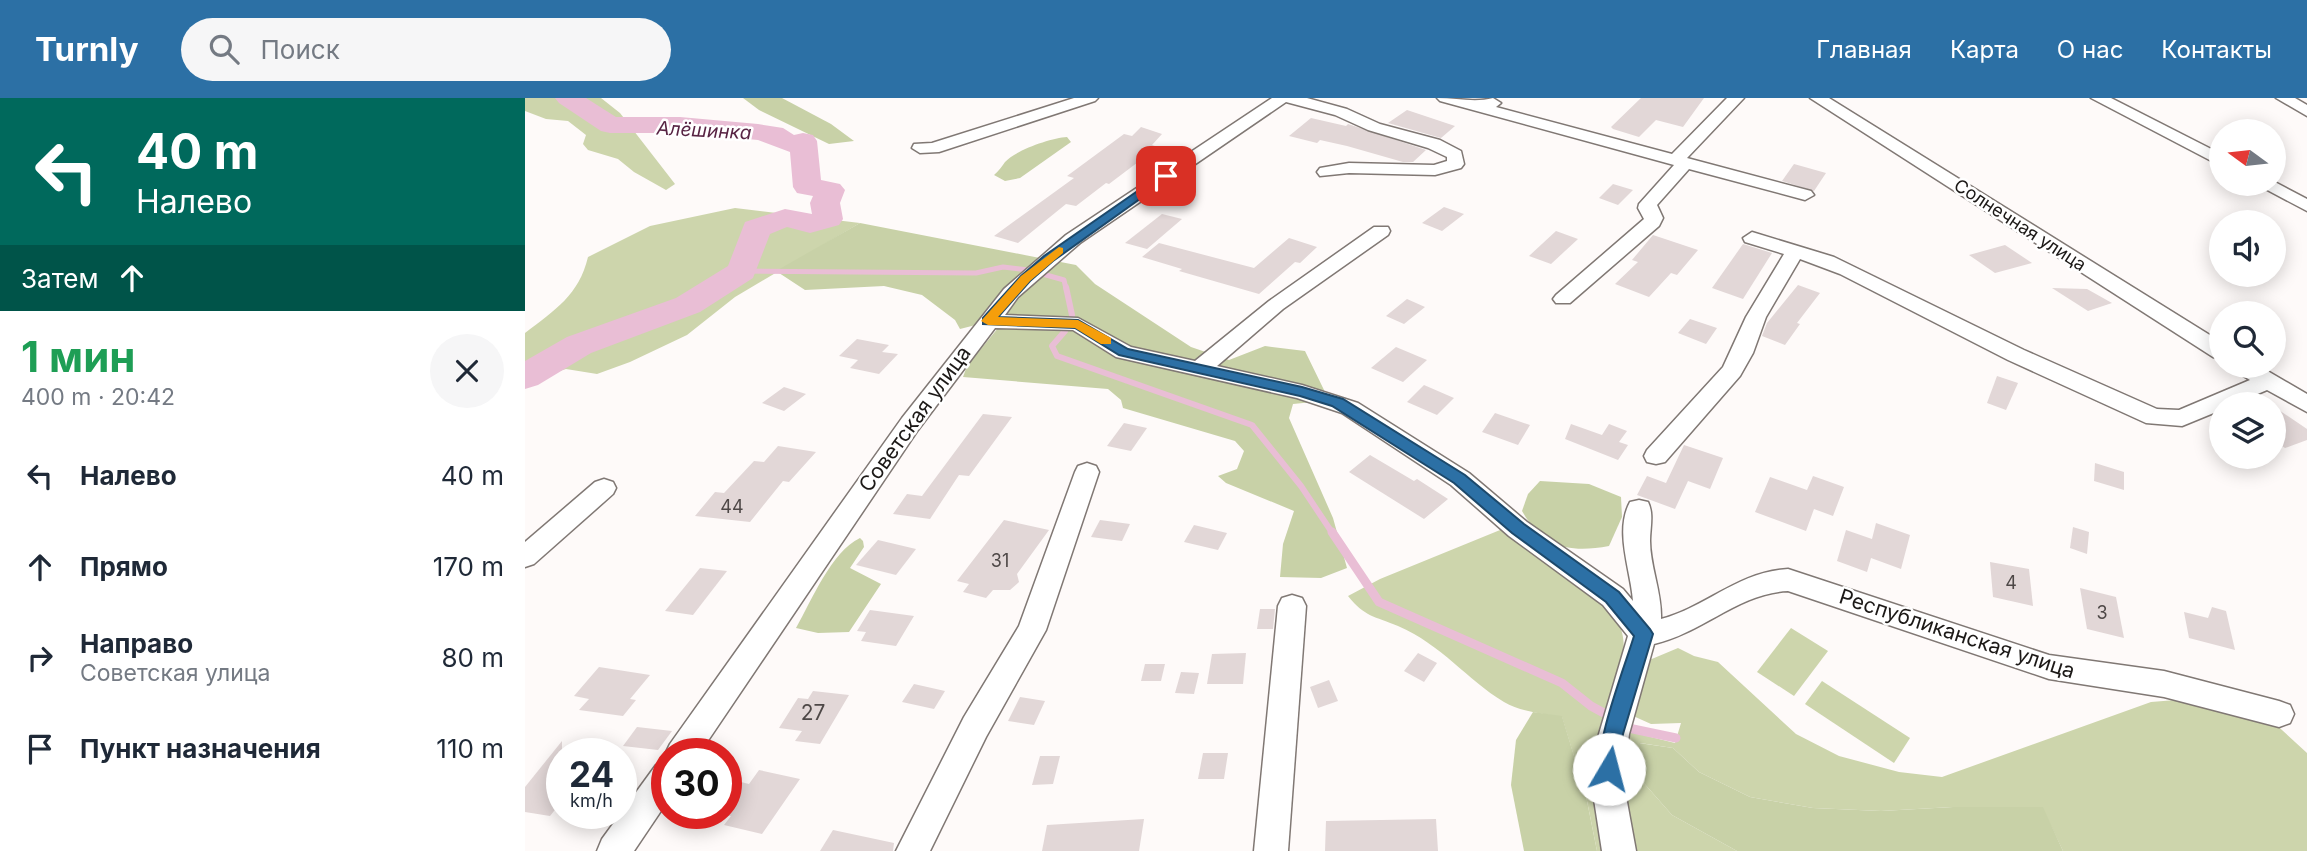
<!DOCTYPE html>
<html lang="ru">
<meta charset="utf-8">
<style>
body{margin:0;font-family:Inter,sans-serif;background:#f6f6f7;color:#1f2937;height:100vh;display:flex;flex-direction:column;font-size:26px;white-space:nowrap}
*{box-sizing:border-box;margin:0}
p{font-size:23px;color:#747a83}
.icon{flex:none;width:38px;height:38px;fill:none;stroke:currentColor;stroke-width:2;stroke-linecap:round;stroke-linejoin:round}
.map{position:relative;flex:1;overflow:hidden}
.sheet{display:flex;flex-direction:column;background:#fff;width:525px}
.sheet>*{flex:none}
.top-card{background:#00695c;color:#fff;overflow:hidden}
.needle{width:46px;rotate:285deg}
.buttons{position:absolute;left:1684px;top:21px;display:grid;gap:14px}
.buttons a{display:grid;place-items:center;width:77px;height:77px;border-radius:50%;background:#fff;box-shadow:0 4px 18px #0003;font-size:35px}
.speed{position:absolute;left:21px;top:640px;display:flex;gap:14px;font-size:35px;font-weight:700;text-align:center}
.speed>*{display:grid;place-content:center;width:91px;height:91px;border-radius:50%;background:#fff;box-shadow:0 4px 18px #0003;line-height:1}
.speed small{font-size:18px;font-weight:400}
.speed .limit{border:10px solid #d22;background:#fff;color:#111}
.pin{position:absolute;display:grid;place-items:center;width:60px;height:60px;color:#fff;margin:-30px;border-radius:14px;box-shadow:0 4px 10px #0006}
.me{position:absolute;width:77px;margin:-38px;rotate:8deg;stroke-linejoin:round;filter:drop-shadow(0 0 5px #0008)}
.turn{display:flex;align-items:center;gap:24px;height:147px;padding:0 21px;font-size:32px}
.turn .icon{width:91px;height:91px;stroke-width:2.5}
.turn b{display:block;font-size:49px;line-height:60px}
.then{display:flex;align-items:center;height:66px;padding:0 21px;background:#0003;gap:14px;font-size:26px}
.round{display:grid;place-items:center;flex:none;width:74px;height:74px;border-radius:37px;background:#f6f6f7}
.head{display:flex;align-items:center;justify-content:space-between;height:119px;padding:0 21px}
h1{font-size:42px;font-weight:700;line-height:52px;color:#1e9e55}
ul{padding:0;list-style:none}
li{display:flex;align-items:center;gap:21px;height:91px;padding:0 21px}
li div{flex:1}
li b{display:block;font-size:26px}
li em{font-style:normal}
header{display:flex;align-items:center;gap:42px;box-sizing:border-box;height:98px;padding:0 35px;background:#2c70a5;color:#fff}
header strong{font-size:33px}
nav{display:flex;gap:38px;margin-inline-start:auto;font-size:24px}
.search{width:490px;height:63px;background:#f6f6f7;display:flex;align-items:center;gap:18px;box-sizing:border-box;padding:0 24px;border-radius:38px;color:#747a83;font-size:26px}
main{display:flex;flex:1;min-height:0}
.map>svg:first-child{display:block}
.green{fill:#cdd5ac}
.forest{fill:#c8d1a7}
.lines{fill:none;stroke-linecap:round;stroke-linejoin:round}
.stream-far2{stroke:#e9bed5;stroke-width:5}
.stream-far1{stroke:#e9bed5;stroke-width:6}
.stream{stroke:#e9bed5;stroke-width:9}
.river{fill:#e9bed5;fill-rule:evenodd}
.building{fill:#e2d7d7}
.minor-casing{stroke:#807874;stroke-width:3}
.minor{fill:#fff;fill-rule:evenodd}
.route{fill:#2c70a5;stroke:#1d496b;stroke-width:2}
.slow{fill:#f59e0b}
.labels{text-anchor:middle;stroke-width:5;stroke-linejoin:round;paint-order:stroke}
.far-street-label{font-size:18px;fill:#1c1917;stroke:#fff}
.number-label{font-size:18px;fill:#4e4847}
.far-water-label{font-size:19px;font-style:italic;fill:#582444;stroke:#fff}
.street-label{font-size:21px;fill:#1c1917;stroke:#fff}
.near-number-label{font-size:21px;fill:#4e4847}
</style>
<header>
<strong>Turnly</strong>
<div class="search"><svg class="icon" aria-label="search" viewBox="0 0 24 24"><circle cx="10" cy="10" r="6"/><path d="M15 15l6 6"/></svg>Поиск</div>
<nav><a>Главная</a><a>Карта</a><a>О нас</a><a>Контакты</a></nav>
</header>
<main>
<section class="sheet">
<div class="top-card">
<div class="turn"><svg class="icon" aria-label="left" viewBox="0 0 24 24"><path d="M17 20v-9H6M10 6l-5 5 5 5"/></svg><div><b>40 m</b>Налево</div></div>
<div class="then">Затем<svg class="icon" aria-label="ahead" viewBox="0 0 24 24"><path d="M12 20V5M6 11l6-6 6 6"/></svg></div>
</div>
<div class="head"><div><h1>1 мин</h1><p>400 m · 20:42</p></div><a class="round"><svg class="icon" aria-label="close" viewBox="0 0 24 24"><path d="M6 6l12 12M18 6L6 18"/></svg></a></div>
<ul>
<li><svg class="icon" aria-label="left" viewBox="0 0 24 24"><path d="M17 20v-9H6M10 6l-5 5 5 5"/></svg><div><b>Налево</b></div><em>40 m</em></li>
<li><svg class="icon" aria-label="ahead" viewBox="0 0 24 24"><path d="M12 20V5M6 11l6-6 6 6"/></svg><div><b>Прямо</b></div><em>170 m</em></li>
<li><svg class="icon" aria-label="right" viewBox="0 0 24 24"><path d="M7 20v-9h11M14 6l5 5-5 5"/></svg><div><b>Направо</b><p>Советская улица</p></div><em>80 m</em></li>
<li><svg class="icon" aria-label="arrive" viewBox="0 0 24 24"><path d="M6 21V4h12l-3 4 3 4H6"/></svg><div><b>Пункт назначения</b></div><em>110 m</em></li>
</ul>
</section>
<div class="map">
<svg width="1782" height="753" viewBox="0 0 1782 753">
<rect width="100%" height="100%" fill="#fefaf9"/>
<!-- green -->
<g class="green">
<path d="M 0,0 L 76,0 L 95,15 L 150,86 L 141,92 L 109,74 L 93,61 L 63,52 L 58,46 L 61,37 L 43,23 L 21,21 L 0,13 Z"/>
<path d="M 210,110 L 335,125 L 210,199 L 162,237 L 105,264 L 72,276 L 41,271 L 0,284 L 0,235 C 30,212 54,197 63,159 L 125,128 Z"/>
<path d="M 980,430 C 1010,452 1074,489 1091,520 C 1115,560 1076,607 1071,648 C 1067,683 1077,718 1083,753 L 1072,753 L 1061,698 L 1037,619 C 1019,616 996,614 979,604 C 941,581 917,547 873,528 C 849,518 840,519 823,498 L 855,481 Z"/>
<path d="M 1266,530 L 1303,553 L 1269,598 L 1232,574 Z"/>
<path d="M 1153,550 L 1169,558 L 1193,564 L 1271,636 L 1314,658 L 1374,674 L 1417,679 L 1626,604 L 1663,601 L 1745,621 L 1782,655 L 1782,753 L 1538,753 L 1517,709 L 1428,709 L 1356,713 L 1288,710 L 1225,699 L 1174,674 L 1148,650 L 1115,645 L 1110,675 L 1147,717 L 1212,753 L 1110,753 L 1098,687 L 1102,633 L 1150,645 L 1156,625 L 1126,626 L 1106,617 L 1122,563 Z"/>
<path d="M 1297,583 L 1385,640 L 1369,665 L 1280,606 Z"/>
</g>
<!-- forest -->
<g class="forest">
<path d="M 218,0 L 257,0 L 306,26 L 329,43 L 304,46 L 234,12 Z"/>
<path d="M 542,39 L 546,44 L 495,80 L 480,83 L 469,77 C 474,73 477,68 480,64 C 491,52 526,40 542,39 Z"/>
<path d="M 335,125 L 551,167 L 570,186 L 666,249 L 704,262 L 740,248 L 780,253 L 799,292 L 798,303 L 768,306 L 764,320 L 808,420 L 822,470 L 796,480 L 755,479 L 758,446 L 769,413 L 701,385 L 693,378 L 712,371 L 719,353 L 710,343 L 598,310 L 596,302 L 583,291 L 438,279 L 442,268 L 482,219 L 435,231 L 430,222 L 397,197 L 359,188 L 280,192 L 251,173 Z"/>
<path d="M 1015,383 L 1064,386 L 1096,399 L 1097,419 L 1084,448 C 1045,455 1018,450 997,413 L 1003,396 Z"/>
<path d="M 335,440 L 338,443 L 339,449 L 325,470 L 356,486 L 324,534 L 293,535 L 271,530 C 287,502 306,454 335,440 Z"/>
<path d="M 1008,614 L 1037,618 L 1061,698 L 1072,753 L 999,753 L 986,687 L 991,642 Z"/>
<path d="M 1114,645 L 1148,650 L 1174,674 L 1225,699 L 1288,710 L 1356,713 L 1428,709 L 1518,709 L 1538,753 L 1212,753 L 1147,717 L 1110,675 Z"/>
</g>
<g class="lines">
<!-- stream-far2 -->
<g class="stream-far2">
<path d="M 217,173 L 451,175 L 478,169 L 503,172"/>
<path d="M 514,175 L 539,182 L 541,191"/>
</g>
<!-- stream-far1 -->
<g class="stream-far1">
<path d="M 541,189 L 547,217"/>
<path d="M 540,233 L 527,248 L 532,258 L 727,327 L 776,388 L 808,436"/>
</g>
<!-- stream -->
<g class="stream">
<path d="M 807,434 L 854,504 L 1037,585 L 1066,608 L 1088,620"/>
<path d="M 1098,626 L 1108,631 L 1151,640"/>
</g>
<!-- river -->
<path class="river" d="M 30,0 L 61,0 L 91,19 L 155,19 L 233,26 L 258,30 L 269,37 L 278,35 L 288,37 L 292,43 L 296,82 L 315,86 L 320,92 L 315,105 L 318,121 L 314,127 L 285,135 L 262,129 L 245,136 L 228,180 L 175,214 L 66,255 L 13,287 L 0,291 L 0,263 L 42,239 L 151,200 L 203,168 L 220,124 L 260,111 L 287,116 L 285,105 L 288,98 L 272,95 L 268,89 L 265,54 L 233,42 L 155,35 L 85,35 L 76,33 L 34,5 Z"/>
</g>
<!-- building -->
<g class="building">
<path d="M 1116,0 L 1179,0 L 1158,29 L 1131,22 L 1114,39 L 1088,31 L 1086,29 Z"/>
<path d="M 882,12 L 930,28 L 916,40 L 863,25 Z"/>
<path d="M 786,20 L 821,28 L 823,26 L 901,52 L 888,64 L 878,64 L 822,48 L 795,42 L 792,45 L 764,38 Z"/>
<path d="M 616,29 L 637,36 L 627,47 L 633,49 L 584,86 L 581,85 L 551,108 L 541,106 L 493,145 L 469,138 L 549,80 L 542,78 L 599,36 L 607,38 Z"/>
<path d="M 1269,66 L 1301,75 L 1289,93 L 1257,83 Z"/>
<path d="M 1088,86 L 1108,92 L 1093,107 L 1074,100 Z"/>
<path d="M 919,109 L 939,116 L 917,133 L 897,125 Z"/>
<path d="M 637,116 L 657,121 L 622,151 L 600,145 Z"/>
<path d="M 1031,133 L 1053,141 L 1026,166 L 1004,158 Z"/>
<path d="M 1128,137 L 1173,152 L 1152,177 L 1146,175 L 1124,199 L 1090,186 L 1113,164 L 1107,162 Z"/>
<path d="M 764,140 L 792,149 L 775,165 L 770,164 L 734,196 L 654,173 L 657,171 L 617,159 L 634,145 L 729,170 Z"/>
<path d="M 1218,146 L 1247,155 L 1218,201 L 1187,190 Z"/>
<path d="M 1480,147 L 1507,165 L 1470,175 L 1444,157 Z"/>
<path d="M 1273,187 L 1295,195 L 1272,225 L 1275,226 L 1260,247 L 1237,238 L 1242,225 Z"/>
<path d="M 1527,190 L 1562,191 L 1587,205 L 1563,213 Z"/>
<path d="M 882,201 L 900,209 L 879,226 L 861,218 Z"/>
<path d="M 1165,221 L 1192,230 L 1181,246 L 1153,235 Z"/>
<path d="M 332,241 L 364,247 L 357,254 L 373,256 L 354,276 L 325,270 L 333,262 L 314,258 Z"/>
<path d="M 871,249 L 902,262 L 878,284 L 846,270 Z"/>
<path d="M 1472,278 L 1493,285 L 1481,312 L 1462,305 Z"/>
<path d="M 899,287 L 929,300 L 912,317 L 882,304 Z"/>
<path d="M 259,289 L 281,296 L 259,313 L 237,305 Z"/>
<path d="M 1748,308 L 1782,331 L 1782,342 L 1760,350 L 1748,342 Z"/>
<path d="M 970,315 L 1005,327 L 993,347 L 957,334 Z"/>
<path d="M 458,316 L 487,319 L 444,378 L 434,377 L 405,421 L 368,416 L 382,396 L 397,398 Z"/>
<path d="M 599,325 L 622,330 L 606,353 L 582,348 Z"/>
<path d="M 1046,326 L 1077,337 L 1084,326 L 1102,333 L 1094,344 L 1103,347 L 1093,362 L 1040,341 Z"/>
<path d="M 1159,347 L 1198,360 L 1185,391 L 1163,383 L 1150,411 L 1112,397 L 1122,378 L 1141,385 Z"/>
<path d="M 253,348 L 291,354 L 264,384 L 258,383 L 225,424 L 170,418 L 190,394 L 199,395 L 229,363 L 239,364 Z"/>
<path d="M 845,357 L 889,383 L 892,381 L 923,401 L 899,421 L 824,374 Z"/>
<path d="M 1570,365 L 1599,374 L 1599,392 L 1569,383 Z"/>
<path d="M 1288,378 L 1319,389 L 1308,418 L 1289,411 L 1281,433 L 1230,414 L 1245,379 L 1282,392 Z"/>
<path d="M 479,422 L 524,432 L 492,476 L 494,484 L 485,492 L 468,492 L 461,500 L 438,494 L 444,486 L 432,483 Z"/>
<path d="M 575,422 L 605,426 L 597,443 L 566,439 Z"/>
<path d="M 1351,425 L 1385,437 L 1376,471 L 1346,460 L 1342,474 L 1312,463 L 1321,432 L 1347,441 Z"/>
<path d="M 669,427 L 702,435 L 693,452 L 659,444 Z"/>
<path d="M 1548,429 L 1564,434 L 1562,456 L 1545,450 Z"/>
<path d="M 353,442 L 391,451 L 371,477 L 331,467 Z"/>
<path d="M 1465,464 L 1504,471 L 1508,508 L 1468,499 Z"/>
<path d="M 175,470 L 202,473 L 168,517 L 140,513 Z"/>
<path d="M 1555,490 L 1591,499 L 1599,540 L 1562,531 Z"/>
<path d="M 1687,509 L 1701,513 L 1710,552 L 1664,540 L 1659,514 L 1683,520 Z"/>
<path d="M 735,511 L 750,511 L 748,531 L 732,531 Z"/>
<path d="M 345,512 L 389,518 L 371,548 L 336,543 L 341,534 L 332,533 Z"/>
<path d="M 721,555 L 718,586 L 682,586 L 687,556 Z"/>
<path d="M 893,555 L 912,565 L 899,584 L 879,573 Z"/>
<path d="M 620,566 L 640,566 L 636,583 L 616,583 Z"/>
<path d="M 74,569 L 125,577 L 105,601 L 111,602 L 98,618 L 54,612 L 64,601 L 49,598 Z"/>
<path d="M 656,574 L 674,575 L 669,596 L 650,595 Z"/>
<path d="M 804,582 L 813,603 L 793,610 L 785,589 Z"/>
<path d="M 389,586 L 420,593 L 409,611 L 377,604 Z"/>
<path d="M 288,593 L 324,597 L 295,646 L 270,643 L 277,633 L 254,630 L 273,600 L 283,601 Z"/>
<path d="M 495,599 L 520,603 L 509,627 L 483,623 Z"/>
<path d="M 112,629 L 147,633 L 133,652 L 98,648 Z"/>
<path d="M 37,643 L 37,703 L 25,718 L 0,714 L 0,689 Z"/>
<path d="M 678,655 L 703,655 L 699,681 L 673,681 Z"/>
<path d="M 515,658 L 535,658 L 528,686 L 507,687 Z"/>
<path d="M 234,672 L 275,681 L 237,736 L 199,727 L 206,718 L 201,717 L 201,704 L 216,684 L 224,686 Z"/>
<path d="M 619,721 L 614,753 L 517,753 L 522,727 Z"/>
<path d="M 911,721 L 913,753 L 800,753 L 801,723 Z"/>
<path d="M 308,732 L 369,745 L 368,753 L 295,753 Z"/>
</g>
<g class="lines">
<defs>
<g id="minor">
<path d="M 549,0 L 573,0 L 570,3 L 414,54 L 395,55 L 387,50 L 389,46 L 407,45 Z"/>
<path d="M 747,0 L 782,0 L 822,11 L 855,26 L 915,42 L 936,53 L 939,66 L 936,70 L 910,77 L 824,75 L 795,78 L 792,74 L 795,70 L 824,65 L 909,67 L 922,63 L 922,59 L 903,50 L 843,32 L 810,17 L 761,4 L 555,145 L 493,199 L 480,217 L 553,220 L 606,249 L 670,263 L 744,203 L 849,129 L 863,129 L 865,133 L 863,137 L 758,211 L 692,268 L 777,287 L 833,305 L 944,375 L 1002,424 L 1098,491 L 1108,503 C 1106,473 1089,433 1105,404 L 1114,402 L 1123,404 C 1129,416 1125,430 1125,443 C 1125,469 1137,494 1136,521 C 1182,509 1212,474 1263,471 L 1524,557 L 1639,573 L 1754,603 L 1765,607 L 1769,616 L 1765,625 L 1754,629 L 1639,599 L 1524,581 L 1263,493 C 1214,495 1177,535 1129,546 L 1104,636 L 1098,682 L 1111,753 L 1077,753 L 1066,682 L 1074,636 L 1103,538 L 1078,507 L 984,438 L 926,387 L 817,315 L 772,300 L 591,259 L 548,232 L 470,230 L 393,332 L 174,656 L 142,656 L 142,659 L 140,656 L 145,646 L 377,320 L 479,191 L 541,137 Z"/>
<path d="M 912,0 C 932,0 950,5 968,0 L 976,5 L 971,9 L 1147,56 L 1202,0 L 1219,0 L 1162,60 L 1286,93 L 1289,97 L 1280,102 L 1164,71 L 1132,107 L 1138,120 L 1134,128 L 1045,205 L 1031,205 L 1028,201 L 1031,197 L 1119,121 L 1113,110 L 1114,106 L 1149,67 L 915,3 Z"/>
<path d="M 1285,0 L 1304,0 L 1696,244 L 1696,261 L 1688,259 Z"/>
<path d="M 1566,0 L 1586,0 L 1696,56 L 1696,68 Z"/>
<path d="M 1751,0 L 1770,0 L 1782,7 L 1782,18 Z"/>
<path d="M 1748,83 L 1782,101 L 1782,113 L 1731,86 L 1748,86 Z"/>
<path d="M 1227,134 L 1309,159 L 1499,252 L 1632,311 L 1654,312 L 1725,282 L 1710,273 L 1707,268 L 1734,268 L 1782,296 L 1782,314 L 1742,292 L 1709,306 L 1696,306 L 1696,312 L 1657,328 L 1621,325 L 1483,262 L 1315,176 L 1275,161 L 1241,219 L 1228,255 L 1215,278 L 1140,364 L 1131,366 L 1122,364 L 1119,358 L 1122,352 L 1198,269 L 1221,219 L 1259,156 L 1220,144 L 1218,140 Z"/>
<path d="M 562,365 L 571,368 L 574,374 L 521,532 L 461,639 L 405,753 L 371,753 L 439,619 L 494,528 L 550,374 L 553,368 Z"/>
<path d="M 79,381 L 88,384 L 91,390 L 88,396 L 9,466 L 0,469 L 0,444 L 70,384 Z"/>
<path d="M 767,497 L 777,500 L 781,508 L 763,753 L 729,753 L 753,508 L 757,500 Z"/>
<path d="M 142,662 L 142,704 L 109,753 L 72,753 L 77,741 L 131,667 Z"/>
</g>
</defs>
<!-- minor casing -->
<use href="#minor" class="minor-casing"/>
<!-- minor -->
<use href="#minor" class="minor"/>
</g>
<!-- route -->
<path class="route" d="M 637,76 L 647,78 L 528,163 L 505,183 L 473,219 L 553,222 L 603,251 L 777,289 L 818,301 L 940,377 L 999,426 L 1094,494 L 1125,531 L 1128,536 L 1098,636 L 1091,677 L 1084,680 L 1076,677 C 1066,655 1101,565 1109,538 L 1081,504 L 987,435 L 929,385 L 807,308 L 775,298 L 594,257 L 550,230 L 458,226 L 458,220 L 496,178 L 519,158 Z"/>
<!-- slow -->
<path class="slow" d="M 534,149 L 538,150 L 538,155 L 505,183 L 473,219 L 553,222 L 586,240 L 586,246 L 576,246 L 550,230 L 463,227 L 456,223 L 496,178 Z"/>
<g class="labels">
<!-- far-street labels -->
<g class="far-street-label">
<text transform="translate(1495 127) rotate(33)" y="6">Солнечная улица</text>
</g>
<!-- number labels -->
<g class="number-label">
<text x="207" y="415">44</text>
<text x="475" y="469">31</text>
<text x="1486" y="491">4</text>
<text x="1577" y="521">3</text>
</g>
<!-- far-water labels -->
<g class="far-water-label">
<text transform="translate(179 32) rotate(3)" y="7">Алёшинка</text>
</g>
<!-- street labels -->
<g class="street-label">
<text transform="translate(390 321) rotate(-54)" y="7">Советская улица</text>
<text transform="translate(1432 536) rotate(18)" y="7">Республиканская улица</text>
</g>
<!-- near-number labels -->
<g class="near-number-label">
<text x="288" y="622">27</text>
</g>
</g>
</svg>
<div class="buttons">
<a><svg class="needle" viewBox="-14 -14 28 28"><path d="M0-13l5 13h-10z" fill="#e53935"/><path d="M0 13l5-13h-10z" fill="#747a83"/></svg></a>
<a><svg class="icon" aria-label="sound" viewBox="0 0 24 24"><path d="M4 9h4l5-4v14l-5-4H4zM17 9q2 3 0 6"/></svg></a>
<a><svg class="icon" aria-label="search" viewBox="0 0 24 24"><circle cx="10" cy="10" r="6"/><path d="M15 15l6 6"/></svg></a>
<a><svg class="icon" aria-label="layers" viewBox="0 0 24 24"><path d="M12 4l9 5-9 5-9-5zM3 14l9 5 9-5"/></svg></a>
</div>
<div class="speed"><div>24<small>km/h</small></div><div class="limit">30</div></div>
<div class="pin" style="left:641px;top:78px;background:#d93025"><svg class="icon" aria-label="arrive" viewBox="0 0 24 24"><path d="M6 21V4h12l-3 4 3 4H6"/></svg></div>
<svg class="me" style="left:1084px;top:671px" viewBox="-20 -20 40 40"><circle r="19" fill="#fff"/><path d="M0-13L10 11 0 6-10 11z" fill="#2c70a5"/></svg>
</div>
</main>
